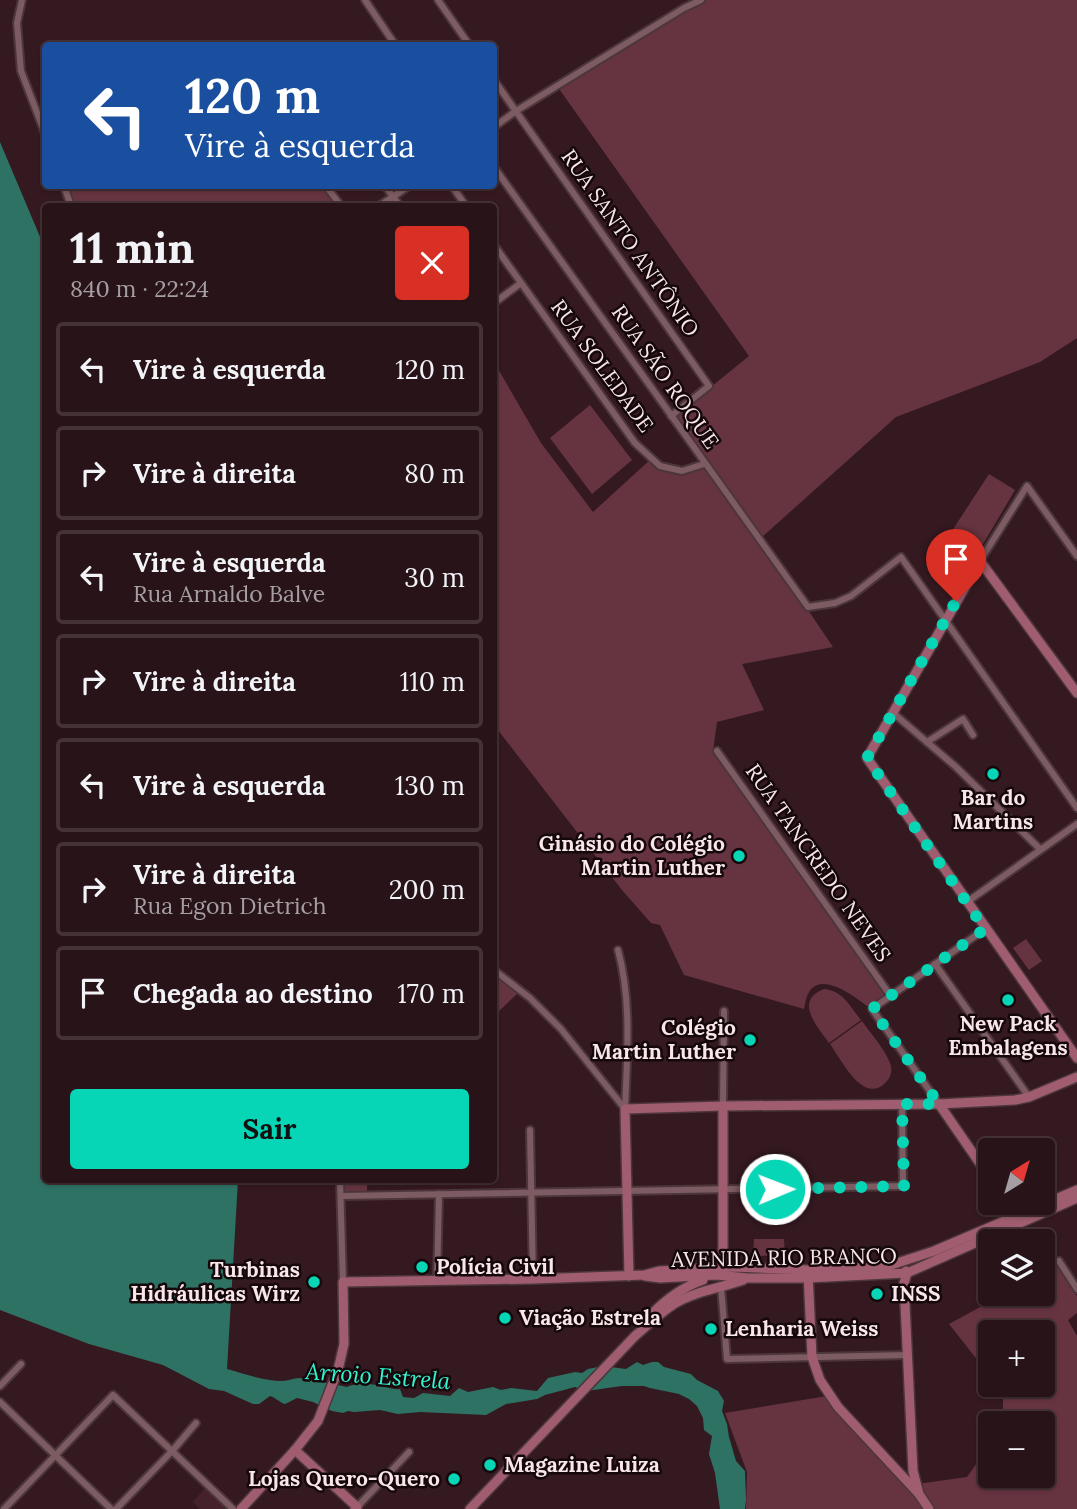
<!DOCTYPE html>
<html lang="pt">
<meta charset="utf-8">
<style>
body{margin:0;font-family:Lora,serif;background:#342025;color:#f1f3f6;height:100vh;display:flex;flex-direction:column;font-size:26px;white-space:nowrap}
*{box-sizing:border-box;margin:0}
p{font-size:23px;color:#a59ea2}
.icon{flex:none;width:38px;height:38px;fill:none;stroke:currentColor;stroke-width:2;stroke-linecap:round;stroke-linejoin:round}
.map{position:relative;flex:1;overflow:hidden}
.details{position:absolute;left:42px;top:203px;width:455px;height:980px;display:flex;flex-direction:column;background:#281318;border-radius:7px;box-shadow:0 2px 5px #0004,0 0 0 2px #443237}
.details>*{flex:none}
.top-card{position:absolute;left:42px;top:42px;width:455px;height:147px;border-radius:7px;box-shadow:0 2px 5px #0004,0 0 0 2px #443237;background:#1a4fa0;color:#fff;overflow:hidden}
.needle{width:46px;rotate:37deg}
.tools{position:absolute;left:978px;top:1138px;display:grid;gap:14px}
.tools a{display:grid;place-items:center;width:77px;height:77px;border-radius:7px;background:#281318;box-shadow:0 2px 5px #0004,0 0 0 2px #443237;font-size:35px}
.pin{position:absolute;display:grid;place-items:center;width:60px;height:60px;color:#fff;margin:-72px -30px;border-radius:50% 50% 50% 0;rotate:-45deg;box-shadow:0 0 7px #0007}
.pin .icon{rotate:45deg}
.me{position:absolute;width:77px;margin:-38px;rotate:89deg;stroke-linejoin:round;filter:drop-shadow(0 0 5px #0008)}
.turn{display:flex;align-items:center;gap:24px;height:147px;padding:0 28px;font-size:32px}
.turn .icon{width:91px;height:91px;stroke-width:2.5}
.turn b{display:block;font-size:49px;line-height:60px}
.round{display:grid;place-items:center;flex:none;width:74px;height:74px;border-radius:7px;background:#342025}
.head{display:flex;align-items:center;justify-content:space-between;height:119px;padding:0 28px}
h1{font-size:42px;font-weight:800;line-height:52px}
.button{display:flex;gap:14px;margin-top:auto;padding:14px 28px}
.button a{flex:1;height:80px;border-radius:7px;background:#06d5b6;color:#111;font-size:28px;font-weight:800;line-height:80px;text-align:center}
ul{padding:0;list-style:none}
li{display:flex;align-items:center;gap:21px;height:94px;margin:0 14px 10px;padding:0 14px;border:4px solid #443237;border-radius:7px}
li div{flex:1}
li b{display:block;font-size:26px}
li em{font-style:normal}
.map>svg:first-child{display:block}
.built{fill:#45222b}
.green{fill:#663441}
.water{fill:#2e7264}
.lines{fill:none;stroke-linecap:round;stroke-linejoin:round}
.street-casing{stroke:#4c363b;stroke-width:10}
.secondary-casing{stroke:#4c363b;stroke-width:12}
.street{stroke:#7c5b62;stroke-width:6}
.secondary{stroke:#9f5d6f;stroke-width:9}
.route{stroke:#06d5b6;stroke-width:12;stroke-dasharray:0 21.6}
.poi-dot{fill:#06d5b6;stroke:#14080b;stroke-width:2.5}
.labels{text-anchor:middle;stroke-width:5;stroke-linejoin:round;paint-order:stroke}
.street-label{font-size:21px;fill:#fae6ea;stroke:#14080b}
.poi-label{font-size:21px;font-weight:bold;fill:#fae6ea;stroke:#14080b;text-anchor:start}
.water-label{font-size:23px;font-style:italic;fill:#35f3d1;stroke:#14080b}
</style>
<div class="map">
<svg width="1077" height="1509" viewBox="0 0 1077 1509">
<rect width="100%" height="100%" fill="#351920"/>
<!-- built -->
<path class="built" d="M 206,1487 L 230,1509 L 200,1509 L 193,1502 Z"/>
<!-- green -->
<g class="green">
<path d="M 701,0 L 1077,0 L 1077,338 L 1040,362 L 896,417 L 761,538 L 674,417 L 749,356 L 557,86 Z"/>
<path d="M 61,186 L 324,186 L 339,206 L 67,206 Z"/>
<path d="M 494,362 L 541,443 L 593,512 L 651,459 L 680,471 L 703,463 L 806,607 L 833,647 L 742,664 L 764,710 L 717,722 L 713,751 L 887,996 L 870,1008 C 857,999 823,970 809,992 C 806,997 805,1004 804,1009 L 684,975 L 660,925 L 651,923 L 622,890 L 494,725 Z"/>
<path d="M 590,405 L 632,460 L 592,494 L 550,438 Z"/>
<path d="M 989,474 L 1015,490 L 976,556 L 948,537 Z"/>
<path d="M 1026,939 L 1042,961 L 1029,970 L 1013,948 Z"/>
<path d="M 494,970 L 520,991 L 494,1016 Z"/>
<path d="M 824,989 C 843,991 849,1005 861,1020 L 829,1043 C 818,1027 793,1001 824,989 Z"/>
<path d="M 862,1021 C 870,1033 885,1049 890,1063 C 893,1070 891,1078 885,1083 C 863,1105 841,1059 830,1044 Z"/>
<path d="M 339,1180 L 367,1180 L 367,1195 L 341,1196 Z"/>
<path d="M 754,1239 L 784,1239 L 785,1255 L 753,1256 Z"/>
<path d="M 1048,1250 L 1077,1296 L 1077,1313 L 1068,1320 L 1077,1336 L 1077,1509 L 933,1509 L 917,1484 L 967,1477 L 990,1445 L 990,1475 L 1043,1475 L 1043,1423 L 1003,1423 L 1003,1393 L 996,1384 L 1043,1384 L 1043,1332 L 990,1332 L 990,1376 L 949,1324 L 1006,1293 L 1043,1293 L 1043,1254 Z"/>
<path d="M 827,1396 L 926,1509 L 746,1509 L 747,1472 L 725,1413 Z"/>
</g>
<!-- water -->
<path class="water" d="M 0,142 L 46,251 L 46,1180 L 238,1180 L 227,1369 C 245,1374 264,1381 282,1381 C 288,1381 294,1378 299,1378 C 308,1378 312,1383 321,1380 L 323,1382 L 347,1387 C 357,1382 371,1384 382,1386 C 389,1387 392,1390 400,1389 L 403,1397 L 414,1398 L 423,1393 L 450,1396 L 459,1388 L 468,1392 L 493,1387 L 501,1390 L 511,1388 L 537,1391 L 548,1378 L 575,1372 L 582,1373 L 588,1369 L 603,1366 L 626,1369 L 637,1362 L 643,1365 L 652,1362 L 658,1362 L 664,1367 L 691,1374 L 697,1380 L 718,1391 L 724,1401 L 722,1411 L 727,1424 L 729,1437 L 736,1461 L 745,1471 L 746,1500 L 745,1509 L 720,1509 L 715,1473 L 709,1454 L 712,1436 L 704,1430 L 703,1418 L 697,1406 L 689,1399 L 679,1394 L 650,1388 L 644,1386 L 622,1386 L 586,1391 L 575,1387 L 545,1395 L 537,1399 L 506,1404 L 486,1415 L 420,1412 L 398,1414 L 380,1410 L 354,1412 L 348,1411 L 343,1413 L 332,1411 L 313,1402 L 297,1398 L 285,1404 C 279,1402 276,1398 270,1396 L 259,1404 L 253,1404 L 224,1391 L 209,1389 L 163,1365 L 89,1344 L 0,1310 Z"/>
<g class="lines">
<defs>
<g id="street">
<path d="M 22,0 L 17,23 L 21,71 L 46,136"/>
<path d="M 365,0 L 396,46"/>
<path d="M 438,0 L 470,46"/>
<path d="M 494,80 L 709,386 L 671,416"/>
<path d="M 494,127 L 516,111 L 684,8 L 701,0"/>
<path d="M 494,167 L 808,607 L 835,603 L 851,596 L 901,557 L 1077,808"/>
<path d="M 64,186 L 71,206"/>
<path d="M 326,186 L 341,206"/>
<path d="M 385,186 L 400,206"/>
<path d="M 452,186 L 466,206"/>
<path d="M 379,206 L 409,186"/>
<path d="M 494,245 L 635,443 L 660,466 L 682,471 L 704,464"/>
<path d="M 494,303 L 521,283"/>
<path d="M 980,561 L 1027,486 L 1077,556"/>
<path d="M 892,712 L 956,767 L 1040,849"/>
<path d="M 927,742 L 963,719 L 973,735"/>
<path d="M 717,751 L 890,995"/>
<path d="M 967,902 L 1077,824"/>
<path d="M 618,950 C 632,1001 627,1057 625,1109"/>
<path d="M 935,964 L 1029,1097"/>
<path d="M 494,970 L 530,998 L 561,1029 L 625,1109"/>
<path d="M 939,1104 L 872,1009 L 985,929"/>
<path d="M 723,1106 L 724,1011"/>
<path d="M 530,1130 L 533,1279"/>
<path d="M 340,1180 L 343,1282"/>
<path d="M 341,1196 L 903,1186 L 902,1104"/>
<path d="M 1059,1261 L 1077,1289"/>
<path d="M 437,1281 L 439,1194"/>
<path d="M 721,1287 L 727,1359 L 908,1355"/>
<path d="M 0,1386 L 21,1364"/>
<path d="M 0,1402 L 111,1509"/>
<path d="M 4,1509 L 113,1395 L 233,1509"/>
<path d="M 116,1509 L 173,1450 L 196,1423"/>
<path d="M 358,1509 L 357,1507 L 409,1452"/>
</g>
<g id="secondary">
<path d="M 1077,693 L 980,561 L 867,758 L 1077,1058"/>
<path d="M 939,1104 L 990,1178"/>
<path d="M 723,1106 L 723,1268"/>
<path d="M 1007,1202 L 1019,1218"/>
<path d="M 906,1271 L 907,1273 L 904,1283 L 913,1471 L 919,1494 L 929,1509"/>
<path d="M 808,1273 L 812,1357 L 820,1380 L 838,1407 L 919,1494"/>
<path d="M 629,1276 L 625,1109 L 723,1106 L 939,1104 L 1015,1100 L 1029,1097 L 1077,1077"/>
<path d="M 645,1276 L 660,1278 L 716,1275 L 748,1278 L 808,1278 L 907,1273 L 1077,1198"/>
<path d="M 651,1315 C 666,1299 683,1287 703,1280"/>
<path d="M 295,1450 L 357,1507 L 355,1509"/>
<path d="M 241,1509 L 295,1450 L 318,1421 L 338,1370 L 344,1344 L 343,1282 L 533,1279 L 644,1275 L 659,1271 L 734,1267 L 808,1270 L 888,1266 L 934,1251 L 1077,1190"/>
<path d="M 470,1509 L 635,1336 C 648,1325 660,1313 674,1304 C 695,1291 721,1288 743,1280"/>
</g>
</defs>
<!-- street casing -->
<use href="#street" class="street-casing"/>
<!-- secondary casing -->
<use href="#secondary" class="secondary-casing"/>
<!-- street -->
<use href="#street" class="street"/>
<!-- secondary -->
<use href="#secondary" class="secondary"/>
</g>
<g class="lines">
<!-- route -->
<path class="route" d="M 775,1189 L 904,1186 L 902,1104 L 939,1104 L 872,1009 L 985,929 L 867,758 L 956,601"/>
</g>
<!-- markers -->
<g class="poi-dot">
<circle cx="993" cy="774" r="7"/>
<circle cx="739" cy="856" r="7"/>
<circle cx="1008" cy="1000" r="7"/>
<circle cx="750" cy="1040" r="7"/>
<circle cx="422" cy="1267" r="7"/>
<circle cx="314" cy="1282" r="7"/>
<circle cx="877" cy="1294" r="7"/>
<circle cx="505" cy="1318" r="7"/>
<circle cx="711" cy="1329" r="7"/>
<circle cx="490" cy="1465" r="7"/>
<circle cx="454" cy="1479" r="7"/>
</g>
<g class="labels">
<!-- street labels -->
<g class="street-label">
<text transform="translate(630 243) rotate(55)" y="7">RUA SANTO ANTÔNIO</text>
<text transform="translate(602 366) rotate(54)" y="7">RUA SOLEDADE</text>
<text transform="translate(665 377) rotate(55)" y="7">RUA SÃO ROQUE</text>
<text transform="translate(818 863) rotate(55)" y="7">RUA TANCREDO NEVES</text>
<text transform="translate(784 1258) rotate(-1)" y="7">AVENIDA RIO BRANCO</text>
</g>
<!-- poi labels -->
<g class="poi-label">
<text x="993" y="805" text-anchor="middle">Bar do<tspan x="993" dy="24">Martins</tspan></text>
<text x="725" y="851" text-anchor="end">Ginásio do Colégio<tspan x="725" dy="24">Martin Luther</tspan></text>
<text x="1008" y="1031" text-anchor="middle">New Pack<tspan x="1008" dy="24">Embalagens</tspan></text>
<text x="736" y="1035" text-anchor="end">Colégio<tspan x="736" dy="24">Martin Luther</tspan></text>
<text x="436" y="1274">Polícia Civil</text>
<text x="300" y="1277" text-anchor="end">Turbinas<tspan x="300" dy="24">Hidráulicas Wirz</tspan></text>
<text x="891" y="1301">INSS</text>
<text x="519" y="1325">Viação Estrela</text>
<text x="725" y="1336">Lenharia Weiss</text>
<text x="504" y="1472">Magazine Luiza</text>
<text x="440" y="1486" text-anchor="end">Lojas Quero-Quero</text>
</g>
<!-- water labels -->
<g class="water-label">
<text transform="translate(378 1376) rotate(4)" y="8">Arroio Estrela</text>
</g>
</g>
</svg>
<div class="tools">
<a><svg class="needle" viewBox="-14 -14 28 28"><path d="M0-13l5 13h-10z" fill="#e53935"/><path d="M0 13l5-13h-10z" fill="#a59ea2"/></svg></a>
<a><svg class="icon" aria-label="layers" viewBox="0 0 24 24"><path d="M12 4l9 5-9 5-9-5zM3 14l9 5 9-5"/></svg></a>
<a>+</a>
<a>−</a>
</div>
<div class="pin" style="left:956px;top:601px;background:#d93025"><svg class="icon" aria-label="arrive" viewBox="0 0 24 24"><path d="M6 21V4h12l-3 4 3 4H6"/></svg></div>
<svg class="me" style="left:775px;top:1189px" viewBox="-20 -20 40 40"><circle r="17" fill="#06d5b6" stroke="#fff" stroke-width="3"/><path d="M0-11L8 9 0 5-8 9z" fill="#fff"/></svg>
<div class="top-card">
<div class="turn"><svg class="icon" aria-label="left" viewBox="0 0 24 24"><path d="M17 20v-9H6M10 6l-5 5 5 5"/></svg><div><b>120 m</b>Vire à esquerda</div></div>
</div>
<section class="details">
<div class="head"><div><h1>11 min</h1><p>840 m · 22:24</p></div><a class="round" style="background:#d93025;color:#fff"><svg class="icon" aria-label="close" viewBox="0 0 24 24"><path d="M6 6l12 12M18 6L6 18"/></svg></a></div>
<ul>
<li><svg class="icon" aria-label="left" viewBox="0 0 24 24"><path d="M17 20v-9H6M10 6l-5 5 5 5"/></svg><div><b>Vire à esquerda</b></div><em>120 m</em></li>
<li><svg class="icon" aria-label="right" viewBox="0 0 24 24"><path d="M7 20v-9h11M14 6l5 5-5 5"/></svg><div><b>Vire à direita</b></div><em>80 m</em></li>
<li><svg class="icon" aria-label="left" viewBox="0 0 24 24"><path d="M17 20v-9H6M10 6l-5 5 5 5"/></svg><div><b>Vire à esquerda</b><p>Rua Arnaldo Balve</p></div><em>30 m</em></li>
<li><svg class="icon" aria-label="right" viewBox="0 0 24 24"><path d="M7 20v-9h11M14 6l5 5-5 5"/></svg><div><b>Vire à direita</b></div><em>110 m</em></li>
<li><svg class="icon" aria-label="left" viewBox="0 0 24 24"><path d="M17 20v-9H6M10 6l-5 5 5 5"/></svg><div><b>Vire à esquerda</b></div><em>130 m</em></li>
<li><svg class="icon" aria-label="right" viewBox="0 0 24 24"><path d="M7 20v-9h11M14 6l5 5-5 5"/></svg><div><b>Vire à direita</b><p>Rua Egon Dietrich</p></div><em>200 m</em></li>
<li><svg class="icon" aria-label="arrive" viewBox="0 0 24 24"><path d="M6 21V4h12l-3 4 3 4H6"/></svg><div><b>Chegada ao destino</b></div><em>170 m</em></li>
</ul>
<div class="button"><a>Sair</a></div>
</section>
</div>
